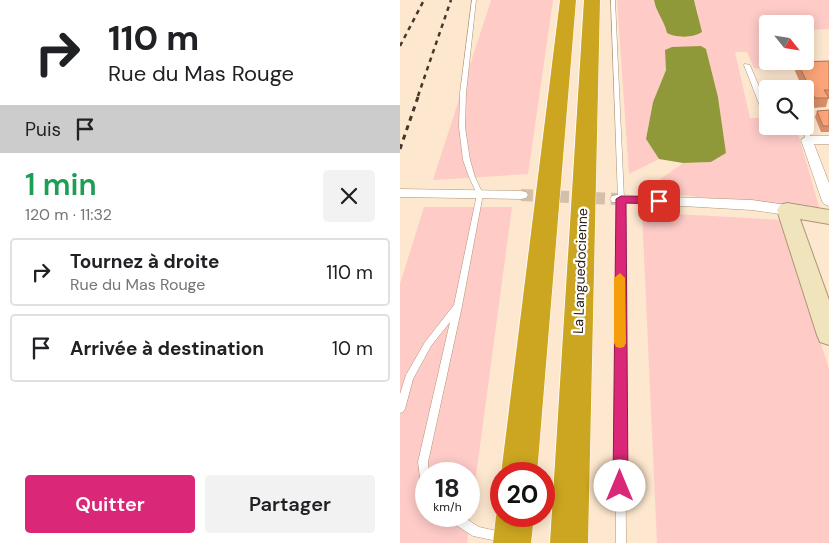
<!DOCTYPE html>
<html lang="fr">
<meta charset="utf-8">
<style>
body{margin:0;font-family:"DM Sans",sans-serif;background:#f2f2f2;color:#202124;height:100vh;display:flex;flex-direction:column;font-size:19px;white-space:nowrap}
*{box-sizing:border-box;margin:0}
p{font-size:16px;color:#757577}
.icon{flex:none;width:28px;height:28px;fill:none;stroke:currentColor;stroke-width:2;stroke-linecap:round;stroke-linejoin:round}
.map{position:relative;flex:1;overflow:hidden}
.drawer{display:flex;flex-direction:column;background:#fff;width:400px}
.drawer>*{flex:none}
.hud{background:#fff;color:#202124;overflow:hidden}
.needle{width:32px;rotate:120deg}
.fabs{position:absolute;left:359px;top:15px;display:grid;gap:10px}
.fabs a{display:grid;place-items:center;width:55px;height:55px;border-radius:5px;background:#fff;box-shadow:0 2px 12px #0003;font-size:25px}
.speed{position:absolute;left:15px;top:462px;display:flex;gap:10px;font-size:25px;font-weight:700;text-align:center}
.speed>*{display:grid;place-content:center;width:65px;height:65px;border-radius:50%;background:#fff;box-shadow:0 2px 12px #0003;line-height:1}
.speed small{font-size:12px;font-weight:400}
.speed .limit{border:8px solid #d22;background:#fff;color:#111}
.pin{position:absolute;display:grid;place-items:center;width:42px;height:42px;color:#fff;margin:-21px;border-radius:10px;box-shadow:0 2px 8px #0006}
.me{position:absolute;width:55px;margin:-28px;rotate:0deg;stroke-linejoin:round;filter:drop-shadow(0 0 4px #0008)}
.turn{display:flex;align-items:center;gap:18px;height:105px;padding:0 25px;font-size:22px}
.turn .icon{width:65px;height:65px;stroke-width:2.5}
.turn b{display:block;font-size:35px;line-height:42px}
.then{display:flex;align-items:center;height:48px;padding:0 25px;background:#0003;gap:10px;font-size:19px}
.round{display:grid;place-items:center;flex:none;width:52px;height:52px;border-radius:5px;background:#f2f2f2}
.overview{display:flex;align-items:center;justify-content:space-between;height:85px;padding:0 25px}
h1{font-size:30px;font-weight:600;line-height:38px;color:#1e9e55}
.action{display:flex;gap:10px;margin-top:auto;padding:10px 25px}
.action a{flex:1;height:58px;border-radius:5px;background:#db2777;color:#fff;font-size:20px;font-weight:600;line-height:58px;text-align:center}
.action a+a{background:#f2f2f2;color:#202124}
ul{padding:0;list-style:none}
li{display:flex;align-items:center;gap:15px;height:68px;margin:0 10px 8px;padding:0 15px;border:2px solid #e0e0e0;border-radius:5px}
li div{flex:1}
li b{display:block;font-size:19px}
li em{font-style:normal}
main{display:flex;flex:1;min-height:0}
.map>svg:first-child{display:block}
.green{fill:#fecbc7;fill-rule:evenodd}
.water{fill:#90993a}
.lines{fill:none;stroke-linecap:round;stroke-linejoin:round}
.street-tunnel{stroke:#d3bfaa;stroke-width:12;stroke-dasharray:12 6;stroke-linecap:butt}
.lane-casing{stroke:#ae9579;stroke-width:1}
.street-casing{stroke:#ae9579;stroke-width:1}
.secondary-casing{stroke:#ae9579;stroke-width:2}
.highway-casing{stroke:#fff;stroke-width:1}
.lane{fill:#fff;fill-rule:evenodd}
.street{fill:#fff;fill-rule:evenodd}
.secondary{fill:#f0e4bc;fill-rule:evenodd}
.highway{fill:#cca620;fill-rule:evenodd}
.rail-far1{stroke:#43382b;stroke-width:2.5;stroke-dasharray:4.5 4.5;stroke-linecap:butt}
.rail{stroke:#43382b;stroke-width:3;stroke-dasharray:5 5;stroke-linecap:butt}
.wall{fill:#d98e69}
.building{fill:#fca57a;stroke:#b07455}
.route{fill:#db2777;stroke:#8e194d}
.slow{fill:#f59e0b}
.labels{text-anchor:middle;stroke-width:4.5;stroke-linejoin:round;paint-order:stroke}
.street-label{font-size:14px;fill:#2b2116;stroke:#fff}
</style>
<main>
<section class="drawer">
<div class="hud">
<div class="turn"><svg class="icon" aria-label="right" viewBox="0 0 24 24"><path d="M7 20v-9h11M14 6l5 5-5 5"/></svg><div><b>110 m</b>Rue du Mas Rouge</div></div>
<div class="then">Puis<svg class="icon" aria-label="arrive" viewBox="0 0 24 24"><path d="M6 21V4h12l-3 4 3 4H6"/></svg></div>
</div>
<div class="overview"><div><h1>1 min</h1><p>120 m · 11:32</p></div><a class="round"><svg class="icon" aria-label="close" viewBox="0 0 24 24"><path d="M6 6l12 12M18 6L6 18"/></svg></a></div>
<ul>
<li><svg class="icon" aria-label="right" viewBox="0 0 24 24"><path d="M7 20v-9h11M14 6l5 5-5 5"/></svg><div><b>Tournez à droite</b><p>Rue du Mas Rouge</p></div><em>110 m</em></li>
<li><svg class="icon" aria-label="arrive" viewBox="0 0 24 24"><path d="M6 21V4h12l-3 4 3 4H6"/></svg><div><b>Arrivée à destination</b></div><em>10 m</em></li>
</ul>
<div class="action"><a>Quitter</a><a>Partager</a></div>
</section>
<div class="map">
<svg width="429" height="543" viewBox="0 0 429 543">
<rect width="100%" height="100%" fill="#fde7cf"/>
<!-- green -->
<g class="green">
<path d="M 91,0 L 153,0 L 128,174 L 33,180 Z"/>
<path d="M 217,0 L 254,0 C 256,12 264,20 267,33 L 272,36 L 297,35 L 298,12 L 294,0 L 429,0 L 429,29 L 405,30 L 405,24 L 368,24 L 367,31 L 362,31 L 367,45 L 368,61 L 374,61 L 377,70 L 354,68 L 347,52 L 335,52 L 350,118 L 367,118 L 368,126 L 391,126 L 399,137 L 420,210 L 244,191 L 283,163 L 311,162 L 326,153 L 318,97 L 306,49 L 266,70 L 253,102 L 246,139 L 259,159 L 229,174 Z"/>
<path d="M 24,207 L 112,207 L 67,543 L 0,543 L 0,284 ZM 26,474 L 69,474 L 69,516 L 26,516 Z"/>
<path d="M 242,212 L 383,220 L 429,369 L 429,543 L 257,543 Z"/>
</g>
<!-- water -->
<g class="water">
<path d="M 254,0 L 294,0 L 302,32 C 294,38 275,38 267,33 C 264,20 256,12 254,0 Z"/>
<path d="M 301,46 L 306,49 L 318,97 L 326,153 L 311,162 L 283,163 L 259,159 L 246,139 L 253,102 L 266,70 L 265,50 L 272,47 Z"/>
</g>
<g class="lines">
<!-- street-tunnel -->
<path class="street-tunnel" d="M 121,195 L 217,199"/>
<defs>
<g id="lane">
<path d="M 72,0 L 76,0 L 66,93 L 65,127 L 70,160 L 75,177 L 83,194 L 62,306 L 28,462 L 29,474 L 26,474 L 26,490 L 22,488 L 21,485 L 18,462 L 50,322 L 31,346 L 13,379 L 5,409 L 3,412 L 0,413 L 0,394 L 6,375 L 25,342 L 54,305 L 77,194 L 69,177 L 63,160 L 59,127 L 60,93 Z"/>
<path d="M 211,0 L 215,0 L 224,199 L 224,241 L 226,543 L 216,543 L 216,241 L 218,199 Z"/>
<path d="M 345,64 L 350,65 L 368,108 L 368,112 L 361,109 L 344,65 Z"/>
<path d="M 405,124 C 409,128 411,135 410,140 L 407,142 L 404,140 L 405,136 L 401,126 L 405,126 Z"/>
<path d="M 47,516 L 62,516 L 79,527 L 106,533 L 107,537 L 106,541 L 102,542 L 73,536 L 48,520 Z"/>
</g>
<g id="street">
<path d="M 407,136 L 429,136 L 429,144 L 414,144 L 429,183 L 429,206 L 424,204 L 422,201 L 401,140 Z"/>
<path d="M 0,189 L 121,191 L 126,192 L 128,195 L 126,198 L 121,199 L 0,197 Z"/>
<path d="M 217,195 L 352,200 L 387,205 L 392,207 L 394,210 L 392,213 L 387,215 L 352,210 L 212,202 L 210,199 L 212,196 Z"/>
</g>
<path id="secondary" d="M 387,203 L 429,210 L 429,224 L 400,219 L 429,300 L 429,345 L 420,342 L 417,335 L 377,210 L 380,205 Z"/>
<g id="highway">
<path d="M 160,0 L 176,0 L 137,474 L 101,474 Z"/>
<path d="M 184,0 L 200,0 L 188,543 L 150,543 Z"/>
<path d="M 101,504 L 101,516 L 134,516 L 131,543 L 93,543 L 96,516 Z"/>
</g>
</defs>
<!-- lane casing -->
<use href="#lane" class="lane-casing"/>
<!-- street casing -->
<use href="#street" class="street-casing"/>
<!-- secondary casing -->
<use href="#secondary" class="secondary-casing"/>
<!-- highway casing -->
<use href="#highway" class="highway-casing"/>
<!-- lane -->
<use href="#lane" class="lane"/>
<!-- street -->
<use href="#street" class="street"/>
<!-- secondary -->
<use href="#secondary" class="secondary"/>
<!-- highway -->
<use href="#highway" class="highway"/>
<!-- rail-far1 -->
<g class="rail-far1">
<path d="M 0,46 L 24,0"/>
<path d="M 18,96 L 51,0"/>
</g>
<!-- rail -->
<path class="rail" d="M 0,149 L 19,94"/>
</g>
<!-- wall -->
<g class="wall">
<path d="M 429,61 L 429,99 L 428,99 L 426,107 L 412,108 L 405,92 L 405,89 L 403,89 L 395,71 L 397,62 Z"/>
<path d="M 429,110 L 429,132 L 421,132 L 415,117 L 417,111 Z"/>
</g>
<!-- building -->
<g class="building">
<path d="M 429,61 L 429,90 L 424,90 L 429,98 L 415,98 L 397,62 Z"/>
<path d="M 429,110 L 429,126 L 423,126 L 417,111 Z"/>
</g>
<!-- route -->
<path class="route" d="M 221,196 L 259,197 L 264,201 L 259,204 L 226,203 L 228,486 L 226,492 L 220,494 L 215,492 L 213,486 L 216,199 Z"/>
<!-- slow -->
<path class="slow" d="M 220,273 L 225,278 L 226,343 L 224,347 L 220,348 L 216,347 L 214,343 L 214,278 Z"/>
<g class="labels">
<!-- street labels -->
<g class="street-label">
<text transform="translate(180 271) rotate(-88)" y="5">La Languedocienne</text>
</g>
</g>
</svg>
<div class="fabs">
<a><svg class="needle" viewBox="-14 -14 28 28"><path d="M0-13l5 13h-10z" fill="#e53935"/><path d="M0 13l5-13h-10z" fill="#757577"/></svg></a>
<a><svg class="icon" aria-label="search" viewBox="0 0 24 24"><circle cx="10" cy="10" r="6"/><path d="M15 15l6 6"/></svg></a>
</div>
<div class="speed"><div>18<small>km/h</small></div><div class="limit">20</div></div>
<div class="pin" style="left:259px;top:201px;background:#d93025"><svg class="icon" aria-label="arrive" viewBox="0 0 24 24"><path d="M6 21V4h12l-3 4 3 4H6"/></svg></div>
<svg class="me" style="left:220px;top:486px" viewBox="-20 -20 40 40"><circle r="19" fill="#fff"/><path d="M0-13L10 11 0 6-10 11z" fill="#db2777"/></svg>
</div>
</main>
